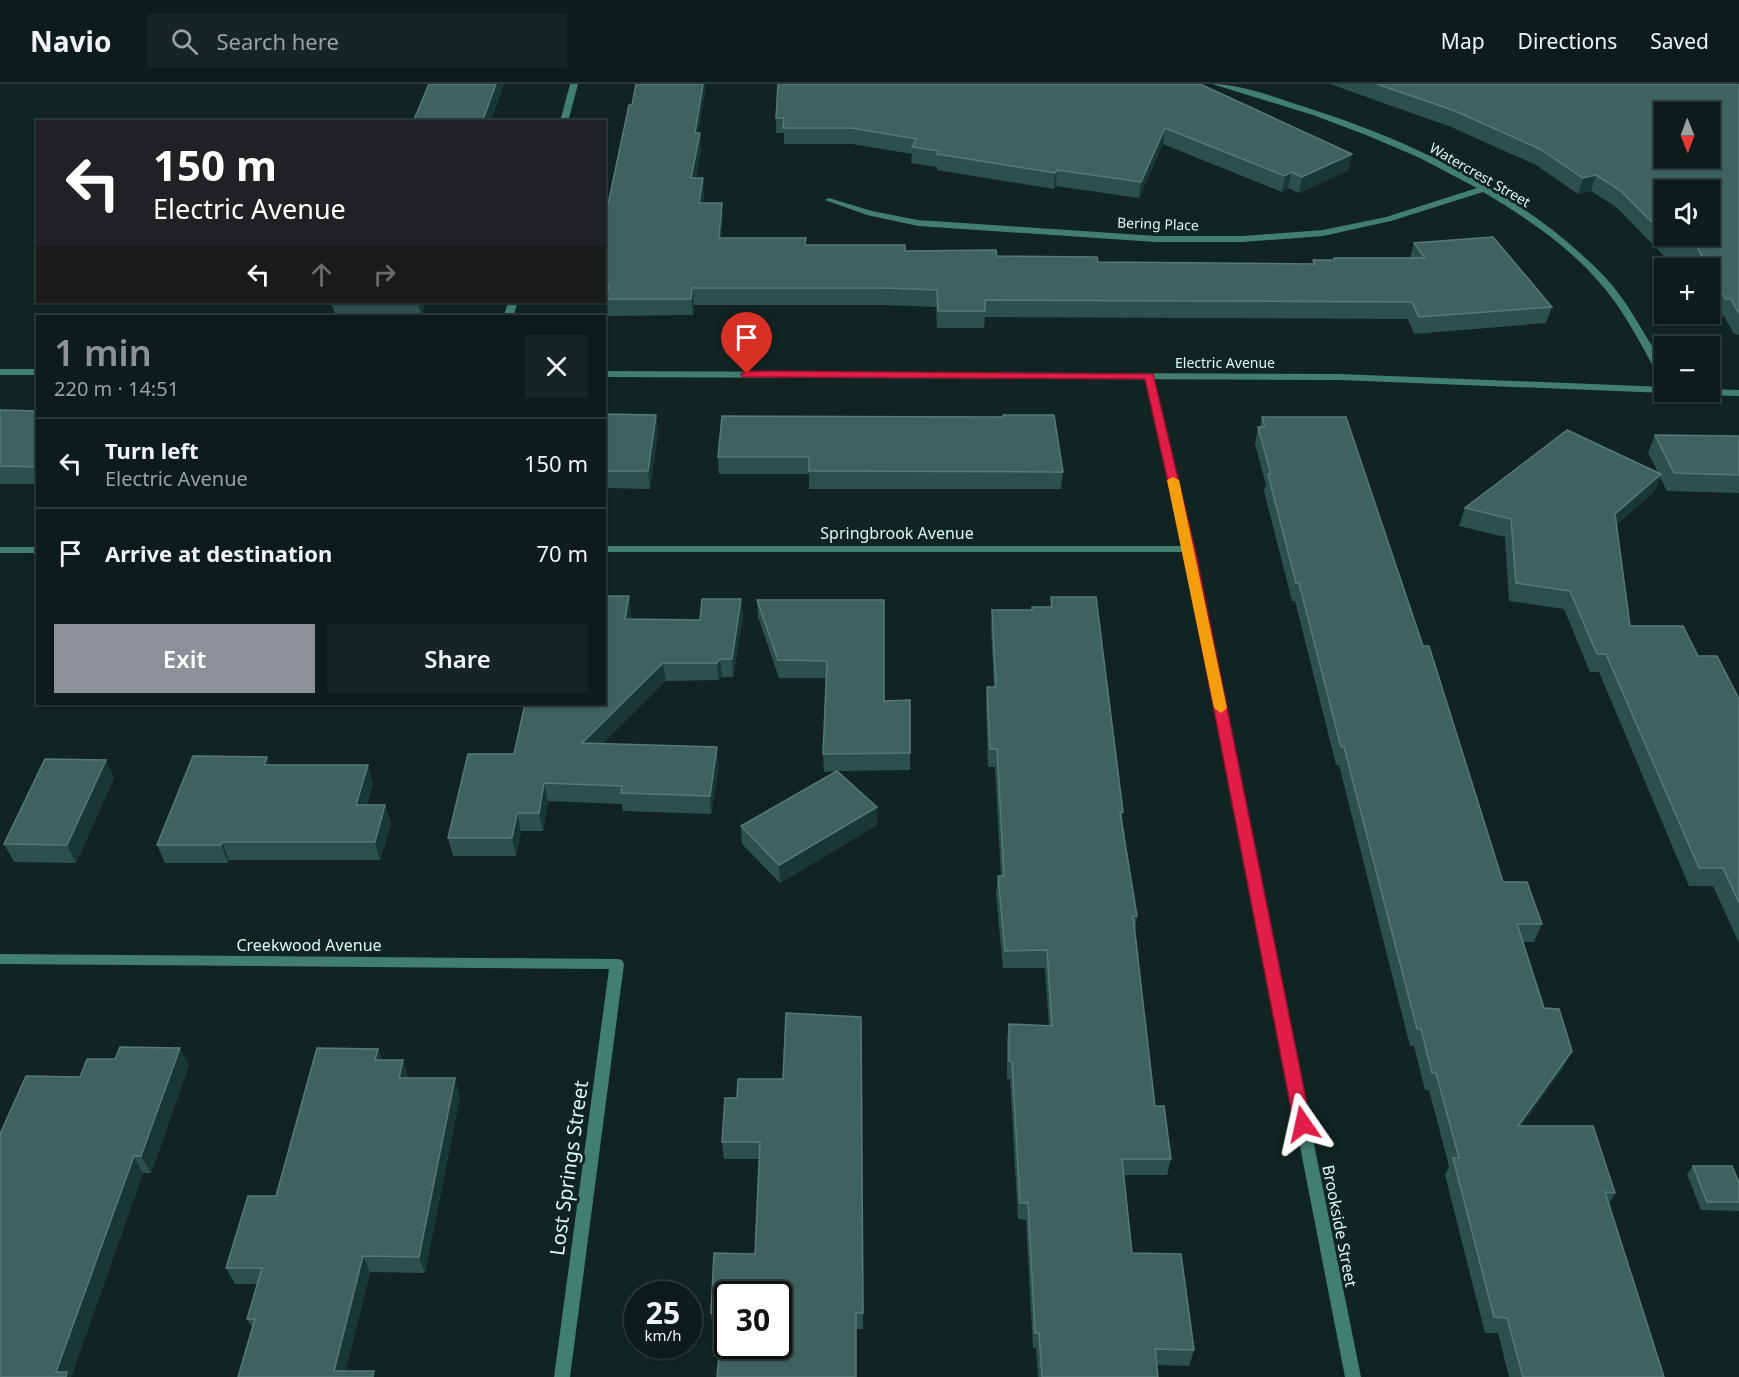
<!DOCTYPE html>
<meta charset="utf-8">
<style>
body{margin:0;font-family:"Noto Sans",sans-serif;background:#162423;color:#f1f3f6;height:100vh;display:flex;flex-direction:column;font-size:22px;white-space:nowrap}
*{box-sizing:border-box;margin:0}
p{font-size:20px;color:#9aa1a2}
.icon{flex:none;width:33px;height:33px;fill:none;stroke:currentColor;stroke-width:2;stroke-linecap:round;stroke-linejoin:round}
.map{position:relative;flex:1;overflow:hidden}
.details{position:absolute;left:36px;top:231px;width:570px;height:390px;display:flex;flex-direction:column;background:#0d1b1a;border-radius:0px;box-shadow:0 2px 4px #0004,0 0 0 2px #2d3939}
.details>*{flex:none}
.guide{position:absolute;left:36px;top:36px;width:570px;height:183px;border-radius:0px;box-shadow:0 2px 4px #0004,0 0 0 2px #2d3939;background:#202124;color:#fff;overflow:hidden}
.needle{width:39px;rotate:179deg}
.fabs{position:absolute;left:1654px;top:18px;display:grid;gap:12px}
.fabs a{display:grid;place-items:center;width:66px;height:66px;border-radius:0px;background:#0d1b1a;box-shadow:0 2px 4px #0004,0 0 0 2px #2d3939;font-size:30px}
.speed{position:absolute;left:624px;top:1197px;display:flex;gap:12px;font-size:30px;font-weight:700;text-align:center}
.speed>*{display:grid;place-content:center;width:78px;height:78px;border-radius:50%;background:#0d1b1a;box-shadow:0 2px 4px #0004,0 0 0 2px #2d3939;line-height:1}
.speed small{font-size:15px;font-weight:400}
.speed .limit{border:3px solid #111;border-radius:9px;background:#fff;color:#111}
.pin{position:absolute;display:grid;place-items:center;width:51px;height:51px;color:#fff;margin:-62px -26px;border-radius:50% 50% 50% 0;rotate:-45deg;box-shadow:0 0 6px #0007}
.pin .icon{rotate:45deg}
.me{position:absolute;width:66px;margin:-33px;rotate:349deg;stroke-linejoin:round;filter:drop-shadow(0 0 4px #0008)}
.turn{display:flex;align-items:center;gap:21px;height:126px;padding:0 18px;font-size:27px}
.turn .icon{width:78px;height:78px;stroke-width:2.5}
.turn b{display:block;font-size:42px;line-height:51px}
.lanes{display:flex;align-items:center;height:57px;padding:0 18px;background:#0003;justify-content:center;gap:30px;direction:ltr}
.lanes .off{opacity:.35}
.round{display:grid;place-items:center;flex:none;width:63px;height:63px;border-radius:0px;background:#162423}
.summary{display:flex;align-items:center;justify-content:space-between;height:102px;padding:0 18px}
h1{font-size:36px;font-weight:600;line-height:45px;color:#8c9099}
.primary-button{display:flex;gap:12px;margin-top:auto;padding:12px 18px}
.primary-button a{flex:1;height:69px;border-radius:0px;background:#8c9099;color:#fff;font-size:24px;font-weight:600;line-height:69px;text-align:center}
.primary-button a+a{background:#162423;color:#f1f3f6}
ul{padding:0;list-style:none}
li{display:flex;align-items:center;gap:18px;height:90px;padding:0 18px;border-top:2px solid #2d3939}
li div{flex:1}
li b{display:block;font-size:22px}
li em{font-style:normal}
header{display:flex;align-items:center;gap:36px;box-sizing:border-box;height:84px;padding:0 30px;background:#0d1b1a;border-bottom:2px solid #2d3939}
header strong{font-size:28px}
nav{display:flex;gap:33px;margin-inline-start:auto;font-size:21px}
.search{width:420px;height:54px;background:#162423;display:flex;align-items:center;gap:15px;box-sizing:border-box;padding:0 21px;border-radius:0px;color:#9aa1a2;font-size:22px}
.map>svg:first-child{display:block}
.lines{fill:none;stroke-linecap:round;stroke-linejoin:round}
.minor{fill:#417f70;fill-rule:evenodd}
.tertiary{fill:#417f70;fill-rule:evenodd}
.wall{fill:#2c504e;fill-rule:evenodd}
.shaded-wall{fill:#193735}
.building{fill:#3e6260;stroke:#567a77;stroke-width:1.5;fill-rule:evenodd}
.route{fill:#e11d48;stroke:#92132f;stroke-width:1.5}
.slow{fill:#f59e0b}
.labels{text-anchor:middle;stroke-width:6;stroke-linejoin:round;paint-order:stroke}
.far-street-label{font-size:14px;fill:#d8fbf6;stroke:#112422}
.street-label{font-size:16px;fill:#d8fbf6;stroke:#112422}
.near-street-label{font-size:20px;fill:#d8fbf6;stroke:#112422}
</style>
<header>
<strong>Navio</strong>
<div class="search"><svg class="icon" aria-label="search" viewBox="0 0 24 24"><circle cx="10" cy="10" r="6"/><path d="M15 15l6 6"/></svg>Search here</div>
<nav><a>Map</a><a>Directions</a><a>Saved</a></nav>
</header>
<div class="map">
<svg width="1739" height="1293" viewBox="0 0 1739 1293">
<rect width="100%" height="100%" fill="#112422"/>
<g class="lines">
<!-- minor -->
<g class="minor">
<path d="M 570,0 L 578,0 L 568,38 L 560,38 Z"/>
<path d="M 1212,0 C 1243,0 1276,14 1305,23 C 1412,57 1522,109 1601,189 C 1618,206 1632,228 1644,249 C 1653,264 1665,280 1665,298 L 1660,295 C 1643,264 1627,232 1605,205 C 1572,164 1527,134 1483,108 L 1391,137 L 1323,152 L 1243,158 L 1156,158 L 918,142 L 867,131 L 825,116 L 829,114 L 872,127 L 918,136 L 1156,152 L 1243,152 L 1323,146 L 1386,133 L 1477,104 L 1418,73 L 1366,51 L 1313,31 Z"/>
<path d="M 508,218 L 518,218 L 513,232 L 504,232 Z"/>
<path d="M 1149,289 L 1154,292 L 1194,465 L 1361,1293 L 1345,1293 L 1184,468 L 604,468 L 604,462 L 1183,462 L 1144,292 Z"/>
<rect x="0" y="463" width="38" height="6"/>
<path d="M 0,870 L 617,875 L 622,876 L 624,880 L 570,1293 L 554,1293 L 609,885 L 0,880 Z"/>
</g>
<!-- tertiary -->
<g class="tertiary">
<rect x="0" y="285" width="38" height="6"/>
<path d="M 604,287 L 1340,290 L 1665,303 L 1665,308 L 1669,308 L 1665,309 L 1340,296 L 604,293 Z"/>
<path d="M 1710,305 L 1739,306 L 1739,312 L 1700,311 L 1695,308 L 1710,308 Z"/>
</g>
</g>
<!-- wall -->
<g class="wall">
<path d="M 706,0 L 698,49 L 701,65 L 696,94 L 704,110 L 703,119 L 723,135 L 721,154 L 806,154 L 806,161 L 1098,178 L 1313,180 L 1313,176 L 1333,176 L 1334,174 L 1410,174 L 1414,159 L 1552,223 L 1546,239 L 1414,250 L 1408,235 L 985,233 L 984,244 L 937,244 L 936,223 L 885,221 L 694,221 L 693,231 L 608,232 L 607,218 L 590,218 L 604,218 L 604,139 L 632,21 Z"/>
<path d="M 1200,0 L 1349,86 L 1299,109 L 1288,104 L 1282,108 L 1163,60 L 1139,114 L 1056,102 L 1054,105 L 937,86 L 937,83 L 911,79 L 912,70 L 852,60 L 784,60 L 784,49 L 776,49 L 776,34 Z"/>
<path d="M 1330,0 L 1739,0 L 1739,251 L 1734,250 L 1724,232 L 1718,232 L 1710,216 L 1710,184 L 1693,184 L 1689,177 L 1671,179 L 1616,123 L 1591,107 L 1578,110 L 1536,81 L 1451,43 ZM 1665,106 L 1710,152 L 1665,152 Z"/>
<path d="M 331,218 L 426,218 L 421,232 L 335,231 Z"/>
<path d="M 0,326 L 38,327 L 38,400 L 0,400 Z"/>
<path d="M 604,330 L 656,331 L 658,348 L 650,405 L 604,404 Z"/>
<path d="M 722,332 L 1063,388 L 1061,405 L 809,405 L 809,390 L 719,390 L 718,373 Z"/>
<path d="M 1262,333 L 1423,562 L 1503,798 L 1542,840 L 1534,858 L 1523,858 L 1563,984 L 1521,1042 L 1615,1109 L 1609,1120 L 1664,1293 L 1509,1293 L 1498,1249 L 1485,1249 L 1445,1091 L 1449,1082 L 1429,1006 L 1425,1006 L 1414,962 L 1410,962 L 1339,681 L 1336,681 L 1295,517 L 1292,517 L 1264,407 L 1266,401 L 1255,360 L 1258,343 L 1260,343 Z"/>
<path d="M 1655,351 L 1739,352 L 1739,409 L 1667,407 L 1660,393 L 1654,408 L 1617,440 L 1630,542 L 1698,572 L 1739,615 L 1739,859 L 1713,802 L 1689,802 L 1599,588 L 1590,588 L 1564,525 L 1509,517 L 1505,453 L 1459,442 L 1465,424 L 1658,388 L 1648,369 Z"/>
<path d="M 1051,513 L 1123,728 L 1122,734 L 1137,832 L 1135,847 L 1155,1022 L 1171,1075 L 1167,1091 L 1123,1091 L 1132,1169 L 1194,1266 L 1189,1282 L 1157,1281 L 1158,1293 L 1038,1293 L 1036,1264 L 1033,1264 L 1026,1136 L 1018,1135 L 1010,995 L 1007,995 L 1007,957 L 1009,940 L 1049,942 L 1045,884 L 1003,884 L 996,810 L 998,792 L 1001,792 L 995,683 L 988,683 L 986,621 L 987,603 L 994,603 L 991,544 L 992,526 L 1031,526 L 1032,523 L 1050,523 Z"/>
<path d="M 741,515 L 743,533 L 733,593 L 722,593 L 719,596 L 666,597 L 602,660 L 719,681 L 711,730 L 623,727 L 622,720 L 548,717 L 543,747 L 521,747 L 516,772 L 453,772 L 448,754 L 514,670 L 631,530 L 631,536 L 700,536 Z"/>
<path d="M 757,516 L 884,617 L 910,669 L 910,686 L 838,687 L 877,723 L 877,741 L 780,799 L 742,760 L 741,742 L 837,687 L 824,688 L 823,670 L 826,594 L 779,594 L 758,533 Z"/>
<path d="M 269,681 L 373,699 L 367,721 L 385,721 L 391,739 L 380,776 L 229,776 L 228,779 L 165,779 L 157,761 Z"/>
<path d="M 114,694 L 76,779 L 14,778 L 4,760 Z"/>
<path d="M 861,933 L 863,1245 L 713,1245 L 711,1229 L 755,1170 L 759,1075 L 724,1075 L 722,1058 L 737,1014 L 783,995 Z"/>
<path d="M 378,965 L 382,976 L 409,994 L 460,1012 L 425,1189 L 370,1188 L 345,1287 L 238,1293 L 252,1243 L 247,1235 L 257,1200 L 235,1200 L 226,1184 Z"/>
<path d="M 189,981 L 151,1089 L 143,1089 L 71,1293 L 0,1293 Z"/>
<path d="M 1693,1082 L 1739,1099 L 1739,1127 L 1701,1126 L 1687,1090 Z"/>
</g>
<!-- shaded-wall -->
<g class="shaded-wall">
<path d="M 496,0 L 504,0 L 491,38 L 482,38 Z"/>
<path d="M 703,0 L 706,0 L 696,65 L 695,49 Z"/>
<path d="M 1165,44 L 1163,60 L 1139,114 L 1141,98 Z"/>
<path d="M 700,49 L 701,65 L 693,110 L 691,94 Z"/>
<path d="M 1352,70 L 1349,86 L 1299,109 L 1302,93 Z"/>
<path d="M 1057,86 L 1056,102 L 1054,105 L 1055,89 Z"/>
<path d="M 1291,88 L 1288,104 L 1282,108 L 1285,92 Z"/>
<path d="M 1596,91 L 1591,107 L 1578,110 L 1583,94 Z"/>
<path d="M 703,94 L 704,110 L 701,136 L 699,119 Z"/>
<path d="M 722,119 L 723,135 L 720,170 L 719,154 Z"/>
<path d="M 692,204 L 694,221 L 693,231 L 691,215 Z"/>
<path d="M 418,218 L 426,218 L 421,232 Z"/>
<path d="M 656,331 L 658,348 L 650,405 L 648,387 Z"/>
<path d="M 1661,390 L 1654,408 L 1608,447 L 1615,430 Z"/>
<path d="M 629,512 L 631,530 L 628,553 L 625,535 Z"/>
<path d="M 741,515 L 743,533 L 733,593 L 732,575 Z"/>
<path d="M 720,575 L 722,593 L 719,596 L 717,579 Z"/>
<path d="M 663,579 L 666,597 L 585,677 L 582,659 Z"/>
<path d="M 717,663 L 719,681 L 711,730 L 710,712 Z"/>
<path d="M 267,673 L 273,691 L 264,681 Z"/>
<path d="M 106,676 L 114,694 L 76,779 L 67,761 Z"/>
<path d="M 368,681 L 373,699 L 362,739 L 356,721 Z"/>
<path d="M 544,699 L 548,717 L 543,747 L 539,729 Z"/>
<path d="M 385,721 L 391,739 L 380,776 L 375,758 Z"/>
<path d="M 877,723 L 877,741 L 780,799 L 779,781 Z"/>
<path d="M 517,729 L 521,747 L 516,772 L 512,754 Z"/>
<path d="M 222,758 L 229,776 L 228,779 L 221,761 Z"/>
<path d="M 180,964 L 189,981 L 151,1089 L 141,1072 Z"/>
<path d="M 378,965 L 384,982 L 375,976 Z"/>
<path d="M 1572,967 L 1563,984 L 1509,1059 L 1518,1042 Z"/>
<path d="M 403,976 L 409,994 L 399,994 Z"/>
<path d="M 455,994 L 460,1012 L 425,1189 L 419,1173 Z"/>
<path d="M 134,1072 L 143,1089 L 71,1293 L 60,1293 L 56,1288 Z"/>
<path d="M 363,1172 L 370,1188 L 344,1293 L 334,1287 Z"/>
</g>
<!-- building -->
<g class="building">
<path d="M 429,0 L 496,0 L 482,38 L 413,38 Z"/>
<path d="M 636,0 L 703,0 L 695,49 L 700,49 L 691,94 L 703,94 L 699,119 L 722,119 L 719,154 L 806,154 L 805,161 L 905,161 L 905,167 L 996,166 L 997,172 L 1097,173 L 1098,178 L 1315,180 L 1313,176 L 1334,176 L 1334,174 L 1425,174 L 1414,159 L 1493,153 L 1552,223 L 1419,233 L 1412,218 L 985,216 L 985,227 L 938,227 L 937,206 L 885,204 L 692,204 L 691,215 L 606,215 L 609,201 L 604,201 L 604,139 L 629,21 L 632,21 Z"/>
<path d="M 778,0 L 1200,0 L 1352,70 L 1302,93 L 1291,88 L 1285,92 L 1165,44 L 1141,98 L 1057,86 L 1055,89 L 937,70 L 939,67 L 912,63 L 917,55 L 851,44 L 783,44 L 784,34 L 776,34 Z"/>
<path d="M 1377,0 L 1739,0 L 1739,230 L 1731,215 L 1725,215 L 1710,188 L 1710,184 L 1708,184 L 1696,161 L 1677,163 L 1666,152 L 1710,152 L 1710,106 L 1665,106 L 1665,151 L 1621,107 L 1596,91 L 1583,94 L 1540,65 L 1455,27 ZM 1665,28 L 1710,28 L 1710,74 L 1665,74 Z"/>
<path d="M 0,326 L 38,327 L 38,383 L 0,382 Z"/>
<path d="M 604,330 L 656,331 L 648,387 L 604,387 Z"/>
<path d="M 1003,331 L 1054,331 L 1063,388 L 809,387 L 809,373 L 718,373 L 722,332 L 1003,333 Z"/>
<path d="M 1262,333 L 1346,333 L 1423,562 L 1429,562 L 1503,798 L 1527,798 L 1542,840 L 1517,840 L 1544,924 L 1559,925 L 1572,967 L 1518,1042 L 1593,1042 L 1615,1109 L 1605,1108 L 1664,1293 L 1523,1293 L 1507,1234 L 1494,1233 L 1453,1074 L 1459,1074 L 1436,989 L 1432,989 L 1421,945 L 1417,945 L 1344,663 L 1341,663 L 1299,499 L 1296,499 L 1268,390 L 1271,390 L 1258,343 L 1265,343 Z"/>
<path d="M 1567,346 L 1661,390 L 1615,430 L 1630,542 L 1683,542 L 1698,572 L 1717,572 L 1739,615 L 1739,819 L 1723,784 L 1699,784 L 1606,570 L 1597,570 L 1570,507 L 1516,499 L 1511,435 L 1465,424 Z"/>
<path d="M 1655,351 L 1739,352 L 1739,391 L 1674,389 Z"/>
<path d="M 604,512 L 629,512 L 625,535 L 700,536 L 702,515 L 741,515 L 732,575 L 720,575 L 717,579 L 663,579 L 582,659 L 717,663 L 710,712 L 621,709 L 622,702 L 544,699 L 539,729 L 517,729 L 512,754 L 448,754 L 468,670 L 514,670 L 525,620 L 604,620 Z"/>
<path d="M 1051,513 L 1096,513 L 1123,728 L 1120,728 L 1137,832 L 1133,832 L 1155,1022 L 1164,1022 L 1171,1075 L 1122,1075 L 1132,1169 L 1181,1170 L 1194,1266 L 1155,1265 L 1158,1293 L 1042,1293 L 1039,1249 L 1035,1249 L 1028,1119 L 1020,1119 L 1012,978 L 1009,977 L 1009,940 L 1052,942 L 1047,866 L 1005,867 L 998,792 L 1004,792 L 997,665 L 990,665 L 987,603 L 996,603 L 992,526 L 1032,526 L 1032,523 L 1052,523 Z"/>
<path d="M 757,516 L 884,516 L 884,617 L 910,616 L 910,669 L 823,670 L 827,577 L 778,576 Z"/>
<path d="M 193,672 L 267,673 L 264,681 L 368,681 L 356,721 L 385,721 L 375,758 L 222,758 L 221,761 L 157,761 Z"/>
<path d="M 45,675 L 106,676 L 67,761 L 4,760 Z"/>
<path d="M 837,687 L 877,723 L 779,781 L 741,742 Z"/>
<path d="M 786,929 L 861,933 L 863,1229 L 856,1229 L 856,1293 L 717,1293 L 723,1229 L 711,1229 L 714,1169 L 755,1170 L 760,1058 L 722,1058 L 725,1014 L 737,1014 L 738,995 L 783,995 ZM 728,1210 L 778,1210 L 778,1262 L 728,1262 Z"/>
<path d="M 120,963 L 180,964 L 141,1072 L 134,1072 L 56,1288 L 67,1288 L 66,1293 L 0,1293 L 0,1050 L 26,992 L 80,993 L 87,975 L 115,975 Z"/>
<path d="M 317,964 L 378,965 L 375,976 L 403,976 L 399,994 L 455,994 L 419,1173 L 363,1172 L 334,1287 L 374,1287 L 373,1293 L 238,1293 L 255,1235 L 247,1235 L 262,1184 L 226,1184 L 248,1112 L 276,1112 Z"/>
<path d="M 1693,1082 L 1732,1082 L 1739,1099 L 1739,1118 L 1707,1118 Z"/>
</g>
<!-- route -->
<path class="route" d="M 747,287 L 1153,290 L 1195,465 L 1311,1040 L 1309,1045 L 1303,1047 L 1297,1045 L 1294,1040 L 1183,465 L 1145,295 L 743,293 L 741,290 Z"/>
<!-- slow -->
<path class="slow" d="M 1173,393 L 1179,396 L 1227,624 L 1221,629 L 1214,624 L 1167,396 Z"/>
<g class="labels">
<!-- far-street labels -->
<g class="far-street-label">
<text transform="translate(1480 91) rotate(30)" y="5">Watercrest Street</text>
<text transform="translate(1158 140) rotate(2)" y="5">Bering Place</text>
<text x="1225" y="284">Electric Avenue</text>
</g>
<!-- street labels -->
<g class="street-label">
<text x="897" y="455">Springbrook Avenue</text>
<text x="309" y="867">Creekwood Avenue</text>
<text transform="translate(1340 1142) rotate(79)" y="6">Brookside Street</text>
</g>
<!-- near-street labels -->
<g class="near-street-label">
<text transform="translate(569 1084) rotate(-82)" y="7">Lost Springs Street</text>
</g>
</g>
</svg>
<div class="fabs">
<a><svg class="needle" viewBox="-14 -14 28 28"><path d="M0-13l5 13h-10z" fill="#e53935"/><path d="M0 13l5-13h-10z" fill="#9aa1a2"/></svg></a>
<a><svg class="icon" aria-label="sound" viewBox="0 0 24 24"><path d="M4 9h4l5-4v14l-5-4H4zM17 9q2 3 0 6"/></svg></a>
<a>+</a>
<a>−</a>
</div>
<div class="speed"><div>25<small>km/h</small></div><div class="limit">30</div></div>
<div class="pin" style="left:747px;top:290px;background:#d93025"><svg class="icon" aria-label="arrive" viewBox="0 0 24 24"><path d="M6 21V4h12l-3 4 3 4H6"/></svg></div>
<svg class="me" style="left:1303px;top:1040px" viewBox="-20 -20 40 40"><path d="M0-17L14 15 0 8-14 15z" fill="#e11d48" stroke="#fff" stroke-width="4"/></svg>
<div class="guide">
<div class="turn"><svg class="icon" aria-label="left" viewBox="0 0 24 24"><path d="M17 20v-9H6M10 6l-5 5 5 5"/></svg><div><b>150 m</b>Electric Avenue</div></div>
<div class="lanes"><svg class="icon" aria-label="left" viewBox="0 0 24 24"><path d="M17 20v-9H6M10 6l-5 5 5 5"/></svg><svg class="icon off" aria-label="ahead" viewBox="0 0 24 24"><path d="M12 20V5M6 11l6-6 6 6"/></svg><svg class="icon off" aria-label="right" viewBox="0 0 24 24"><path d="M7 20v-9h11M14 6l5 5-5 5"/></svg></div>
</div>
<section class="details">
<div class="summary"><div><h1>1 min</h1><p>220 m · 14:51</p></div><a class="round"><svg class="icon" aria-label="close" viewBox="0 0 24 24"><path d="M6 6l12 12M18 6L6 18"/></svg></a></div>
<ul>
<li><svg class="icon" aria-label="left" viewBox="0 0 24 24"><path d="M17 20v-9H6M10 6l-5 5 5 5"/></svg><div><b>Turn left</b><p>Electric Avenue</p></div><em>150 m</em></li>
<li><svg class="icon" aria-label="arrive" viewBox="0 0 24 24"><path d="M6 21V4h12l-3 4 3 4H6"/></svg><div><b>Arrive at destination</b></div><em>70 m</em></li>
</ul>
<div class="primary-button"><a>Exit</a><a>Share</a></div>
</section>
</div>
